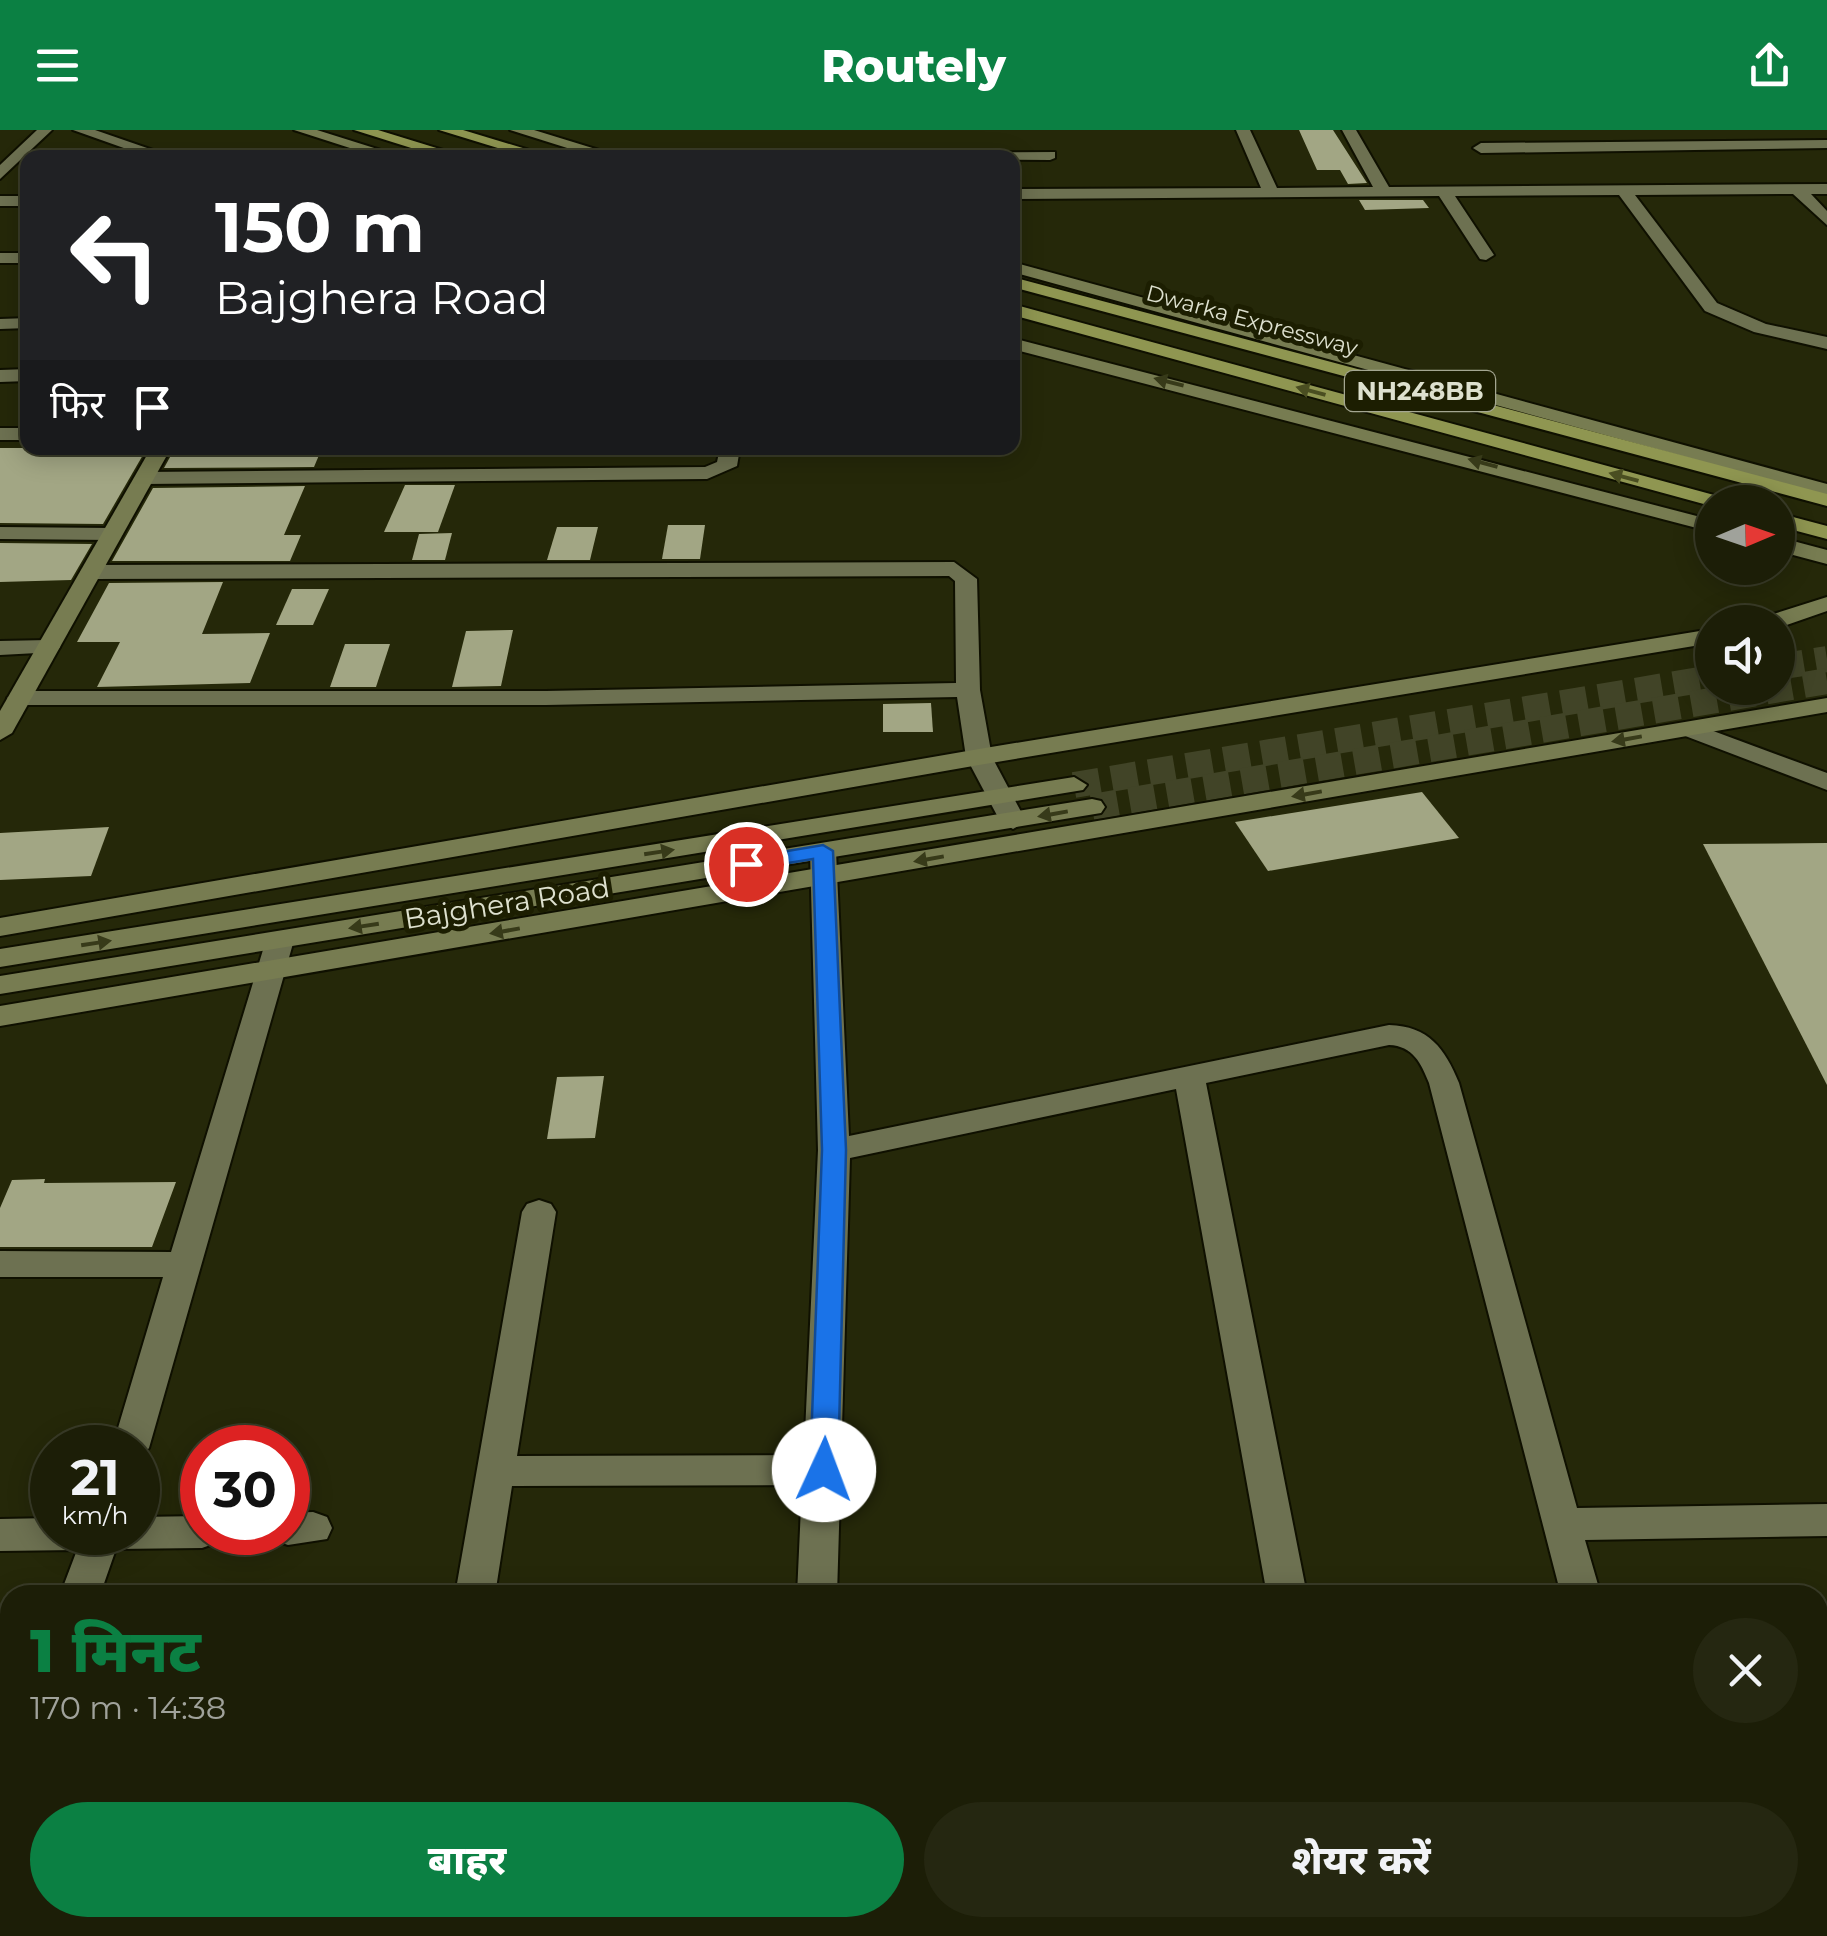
<!DOCTYPE html>
<html lang="hi">
<meta charset="utf-8">
<style>
body{margin:0;font-family:Montserrat,"Noto Sans Devanagari",sans-serif;background:#252711;color:#f1f3f6;height:100vh;display:flex;flex-direction:column;font-size:38px;white-space:nowrap}
*{box-sizing:border-box;margin:0}
p{font-size:32px;color:#a0a29b}
.icon{flex:none;width:55px;height:55px;fill:none;stroke:currentColor;stroke-width:2;stroke-linecap:round;stroke-linejoin:round}
.map{position:relative;flex:1;overflow:hidden}
.sheet{position:absolute;left:0px;top:1455px;width:1828px;height:352px;display:flex;flex-direction:column;background:#1c1e07;border-radius:30px 30px 0 0;box-shadow:0 5px 25px #0003,0 0 0 2px #3a3c28}
.sheet>*{flex:none}
.top-card{position:absolute;left:20px;top:20px;width:1000px;height:305px;border-radius:20px;box-shadow:0 5px 25px #0003,0 0 0 2px #3a3c28;background:#202124;color:#fff;overflow:hidden}
.needle{width:65px;rotate:88deg}
.tools{position:absolute;left:1695px;top:355px;display:grid;gap:20px}
.tools a{display:grid;place-items:center;width:100px;height:100px;border-radius:50%;background:#1c1e07;box-shadow:0 5px 25px #0003,0 0 0 2px #3a3c28;font-size:50px}
.speed{position:absolute;left:30px;top:1295px;display:flex;gap:20px;font-size:50px;font-weight:700;text-align:center}
.speed>*{display:grid;place-content:center;width:130px;height:130px;border-radius:50%;background:#1c1e07;box-shadow:0 5px 25px #0003,0 0 0 2px #3a3c28;line-height:1}
.speed small{font-size:25px;font-weight:400}
.speed .limit{border:15px solid #d22;background:#fff;color:#111}
.pin{position:absolute;display:grid;place-items:center;width:85px;height:85px;color:#fff;margin:-42px;border:5px solid #fff;border-radius:50%;box-shadow:0 2px 10px #0007}
.me{position:absolute;width:110px;margin:-55px;rotate:2deg;stroke-linejoin:round;filter:drop-shadow(0 0 8px #0008)}
.turn{display:flex;align-items:center;gap:35px;height:210px;padding:0 30px;font-size:45px}
.turn .icon{width:130px;height:130px;stroke-width:2.5}
.turn b{display:block;font-size:70px;line-height:85px}
.then{display:flex;align-items:center;height:95px;padding:0 30px;background:#0003;gap:20px;font-size:38px}
.round{display:grid;place-items:center;flex:none;width:105px;height:105px;border-radius:52px;background:#252711}
.head{display:flex;align-items:center;justify-content:space-between;height:170px;padding:0 30px}
h1{font-size:60px;font-weight:800;line-height:75px;color:#0b8043}
.primary-button{display:flex;gap:20px;margin-top:auto;padding:20px 30px}
.primary-button a{flex:1;height:115px;border-radius:60px;background:#0b8043;color:#fff;font-size:40px;font-weight:800;line-height:115px;text-align:center}
.primary-button a+a{background:#252711;color:#f1f3f6}
header{display:flex;justify-content:space-between;align-items:center;height:130px;padding:0 30px;background:#0b8043;color:#fff;font-size:45px;font-weight:800}
.map>svg:first-child{display:block}
.building{fill:#a2a684}
.lines{fill:none;stroke-linecap:round;stroke-linejoin:round}
.secondary-tunnel{stroke:#414427;stroke-width:26;stroke-dasharray:26 12;stroke-linecap:butt}
.street-casing{stroke:#0f1000;stroke-width:4}
.secondary-casing{stroke:#0f1000;stroke-width:4}
.highway-casing{stroke:#0f1000;stroke-width:4}
.street{fill:#6d7151;fill-rule:evenodd}
.secondary{fill:#777c51;fill-rule:evenodd}
.highway{fill:#8f9651;fill-rule:evenodd}
.oneway{fill:#373a19}
.oneway2{fill:#4a4e21}
.route{fill:#1a73e8;stroke:#114b97;stroke-width:2.5}
.labels{text-anchor:middle;stroke-width:10;stroke-linejoin:round;paint-order:stroke}
.far-street-label{font-size:22px;fill:#dee1cf;stroke:#1c1e01}
.shield{fill:#1c1e01;stroke:#a4a691;stroke-width:2.5}
.shield-label{font-size:25px;font-weight:bold;fill:#dee1cf}
.street-label{font-size:28px;fill:#dee1cf;stroke:#1c1e01}
</style>
<header><svg class="icon" aria-label="menu" viewBox="0 0 24 24"><path d="M4 6h16M4 12h16M4 18h16"/></svg>Routely<svg class="icon" aria-label="share" viewBox="0 0 24 24"><path d="M12 15V3M7 8l5-5 5 5M5 13v7h14v-7"/></svg></header>
<div class="map">
<svg width="1827" height="1806" viewBox="0 0 1827 1806">
<rect width="100%" height="100%" fill="#252809"/>
<!-- building -->
<g class="building">
<path d="M 1299,0 L 1333,0 L 1367,53 L 1348,54 L 1340,40 L 1317,40 Z"/>
<path d="M 1359,70 L 1423,70 L 1429,78 L 1365,80 Z"/>
<path d="M 0,318 L 147,318 L 103,394 L 0,393 Z"/>
<path d="M 175,318 L 322,318 L 314,337 L 164,338 Z"/>
<path d="M 405,355 L 455,355 L 438,402 L 384,402 Z"/>
<path d="M 305,356 L 284,405 L 301,405 L 290,431 L 112,431 L 153,358 Z"/>
<path d="M 668,395 L 705,395 L 700,429 L 662,429 Z"/>
<path d="M 557,397 L 598,397 L 590,430 L 547,430 Z"/>
<path d="M 452,403 L 445,430 L 412,430 L 419,404 Z"/>
<path d="M 0,413 L 92,414 L 71,450 L 0,452 Z"/>
<path d="M 223,452 L 202,504 L 270,503 L 250,553 L 97,557 L 120,512 L 77,512 L 109,453 Z"/>
<path d="M 292,459 L 329,459 L 313,495 L 276,495 Z"/>
<path d="M 513,500 L 501,556 L 452,557 L 466,501 Z"/>
<path d="M 345,514 L 390,514 L 376,557 L 330,557 Z"/>
<path d="M 931,573 L 933,602 L 883,602 L 883,574 Z"/>
<path d="M 1422,662 L 1459,708 L 1268,741 L 1235,692 Z"/>
<path d="M 109,697 L 91,746 L 0,750 L 0,703 Z"/>
<path d="M 1827,713 L 1827,955 L 1703,714 Z"/>
<path d="M 604,946 L 595,1008 L 547,1009 L 557,947 Z"/>
<path d="M 45,1049 L 44,1053 L 176,1052 L 152,1117 L 0,1117 L 0,1078 L 12,1050 Z"/>
</g>
<g class="lines">
<!-- secondary-tunnel -->
<g class="secondary-tunnel">
<path d="M 1778,537 L 1827,529"/>
<path d="M 1074,655 L 1712,548"/>
<path d="M 1092,677 L 1827,551"/>
</g>
<defs>
<g id="street">
<path d="M 37,0 L 52,0 L 0,49 L 0,35 Z"/>
<path d="M 73,0 L 95,0 L 176,28 L 152,28 Z"/>
<path d="M 1236,0 L 1250,0 L 1277,58 L 1373,57 L 1342,0 L 1356,0 L 1389,57 L 1827,54 L 1827,64 L 1811,64 L 1827,81 L 1827,95 L 1793,64 L 1635,65 L 1717,173 L 1766,194 L 1827,207 L 1827,219 L 1754,202 L 1705,181 L 1619,65 L 1455,66 L 1494,125 L 1486,130 L 1480,129 L 1439,66 L 1012,69 L 1012,59 L 1261,58 Z"/>
<path d="M 1827,10 L 1827,18 L 1481,23 L 1473,18 L 1481,13 Z"/>
<path d="M 1055,22 L 1055,28 L 1050,30 L 827,28 L 834,23 Z"/>
<rect x="0" y="66" width="28" height="10"/>
<rect x="0" y="123" width="28" height="10"/>
<path d="M 28,188 L 28,198 L 0,199 L 0,189 Z"/>
<path d="M 28,239 L 28,251 L 0,252 L 0,240 Z"/>
<rect x="0" y="298" width="28" height="12"/>
<path d="M 720,318 L 740,318 L 737,336 L 707,349 L 144,354 L 134,348 L 144,342 L 705,337 L 717,332 Z"/>
<path d="M 0,397 L 112,398 L 123,404 L 112,410 L 0,409 Z"/>
<path d="M 954,432 L 977,449 L 980,560 L 992,627 L 1026,691 L 1013,699 L 1000,691 L 966,627 L 957,567 L 546,575 L 19,575 L 7,568 L 19,561 L 546,561 L 956,553 L 955,451 L 949,446 L 91,449 L 80,442 L 91,435 Z"/>
<path d="M 48,510 L 56,512 L 60,517 L 56,522 L 0,525 L 0,511 Z"/>
<path d="M 1689,592 L 1827,643 L 1827,660 L 1680,604 L 1677,599 Z"/>
<path d="M 823,713 L 836,721 L 849,1006 L 1389,895 C 1429,896 1445,919 1459,953 L 1577,1378 L 1827,1374 L 1827,1406 L 1585,1410 L 1601,1465 L 1561,1465 L 1429,953 C 1421,933 1413,916 1389,915 L 1206,953 L 1307,1465 L 1267,1465 L 1176,959 L 850,1028 L 837,1465 L 797,1465 L 802,1355 L 512,1356 L 495,1465 L 455,1465 L 522,1082 L 527,1074 L 539,1070 L 551,1074 L 556,1082 L 517,1326 L 804,1325 L 818,1020 L 810,721 Z"/>
<path d="M 280,801 L 290,804 L 294,810 L 149,1318 L 138,1330 L 138,1318 L 112,1318 L 163,1147 L 0,1147 L 0,1121 L 171,1122 L 266,810 L 270,804 Z"/>
<path d="M 313,1382 L 327,1387 L 332,1398 L 327,1409 L 288,1415 L 274,1410 L 271,1402 L 288,1402 L 288,1383 Z"/>
<path d="M 202,1386 L 202,1402 L 221,1402 L 216,1413 L 202,1418 L 116,1419 L 100,1465 L 60,1465 L 77,1420 L 0,1421 L 0,1389 L 52,1388 L 52,1402 L 138,1402 L 138,1387 Z"/>
<path d="M 10,1639 L 10,1704 L 0,1707 L 0,1643 Z"/>
<rect x="1818" y="1653" width="9" height="40"/>
<path d="M 772,1798 L 817,1798 L 818,1806 L 772,1806 Z"/>
<path d="M 1209,1798 L 1262,1798 L 1266,1806 L 1213,1806 Z"/>
<path d="M 1644,1798 L 1689,1798 L 1692,1806 L 1646,1806 Z"/>
</g>
<g id="secondary">
<path d="M 294,0 L 317,0 L 406,28 L 381,28 Z"/>
<path d="M 510,0 L 534,0 L 625,28 L 599,28 Z"/>
<path d="M 1012,132 L 1827,354 L 1827,366 L 1012,142 Z"/>
<path d="M 1012,208 L 1712,390 L 1712,402 L 1012,219 Z"/>
<path d="M 151,318 L 171,318 L 12,603 L 0,610 L 0,581 Z"/>
<path d="M 1778,407 L 1827,420 L 1827,434 L 1778,421 Z"/>
<path d="M 1827,467 L 1827,481 L 1778,498 L 1778,492 L 1760,492 L 1764,487 Z"/>
<path d="M 1712,499 L 1712,513 L 979,635 L 0,806 L 0,788 L 979,619 Z"/>
<path d="M 1827,568 L 1827,582 L 0,896 L 0,876 Z"/>
<path d="M 1074,647 L 1087,655 L 1083,660 L 0,837 L 0,819 Z"/>
<path d="M 1092,669 L 1101,671 L 1105,677 L 1101,683 L 0,864 L 0,846 Z"/>
</g>
<g id="highway">
<path d="M 354,0 L 378,0 L 469,28 L 443,28 Z"/>
<path d="M 439,0 L 463,0 L 556,28 L 530,28 Z"/>
<path d="M 1012,147 L 1827,364 L 1827,376 L 1012,157 Z"/>
<path d="M 1012,174 L 1725,368 L 1729,372 L 1712,372 L 1711,376 L 1012,185 Z"/>
<path d="M 1778,383 L 1827,396 L 1827,409 L 1778,396 Z"/>
</g>
</defs>
<!-- street casing -->
<use href="#street" class="street-casing"/>
<!-- secondary casing -->
<use href="#secondary" class="secondary-casing"/>
<!-- highway casing -->
<use href="#highway" class="highway-casing"/>
<!-- street -->
<use href="#street" class="street"/>
<!-- secondary -->
<use href="#secondary" class="secondary"/>
<!-- highway -->
<use href="#highway" class="highway"/>
</g>
<!-- one-way arrows -->
<defs><path id="oneway-solid" d="M-6-.8H1V-3.2L6.5 0L1 3.2V.8H-6Z" transform="scale(2.5)"/></defs>
<g class="oneway">
<use href="#oneway-solid" transform="translate(1169 252) rotate(-166)"/>
<use href="#oneway-solid" transform="translate(1483 333) rotate(-165)"/>
<use href="#oneway-solid" transform="translate(1627 609) rotate(170)"/>
<use href="#oneway-solid" transform="translate(1307 664) rotate(170)"/>
<use href="#oneway-solid" transform="translate(1053 684) rotate(170)"/>
<use href="#oneway-solid" transform="translate(659 722) rotate(-9)"/>
<use href="#oneway-solid" transform="translate(929 729) rotate(170)"/>
<use href="#oneway-solid" transform="translate(364 796) rotate(171)"/>
<use href="#oneway-solid" transform="translate(505 801) rotate(170)"/>
<use href="#oneway-solid" transform="translate(96 813) rotate(-9)"/>
</g>
<g class="oneway2">
<use href="#oneway-solid" transform="translate(1311 261) rotate(-165)"/>
<use href="#oneway-solid" transform="translate(1624 347) rotate(-165)"/>
</g>
<!-- route -->
<path class="route" d="M 823,715 L 833,721 L 846,1020 L 838,1340 L 834,1348 L 824,1351 L 814,1348 L 810,1340 L 822,1020 L 813,729 L 746,740 L 736,734 L 746,728 Z"/>
<g class="labels">
<!-- far-street labels -->
<g class="far-street-label">
<text transform="translate(1252 190) rotate(15)" y="8">Dwarka Expressway</text>
</g>
<!-- shield labels -->
<rect class="shield" x="1345" y="241" width="150" height="40" rx="8"/>
<g class="shield-label">
<text x="1420" y="270">NH248BB</text>
</g>
<!-- street labels -->
<g class="street-label">
<text transform="translate(507 773) rotate(-9)" y="10">Bajghera Road</text>
</g>
</g>
</svg>
<div class="tools">
<a><svg class="needle" viewBox="-14 -14 28 28"><path d="M0-13l5 13h-10z" fill="#e53935"/><path d="M0 13l5-13h-10z" fill="#a0a29b"/></svg></a>
<a><svg class="icon" aria-label="sound" viewBox="0 0 24 24"><path d="M4 9h4l5-4v14l-5-4H4zM17 9q2 3 0 6"/></svg></a>
</div>
<div class="speed"><div>21<small>km/h</small></div><div class="limit">30</div></div>
<div class="pin" style="left:746px;top:734px;background:#d93025"><svg class="icon" aria-label="arrive" viewBox="0 0 24 24"><path d="M6 21V4h12l-3 4 3 4H6"/></svg></div>
<svg class="me" style="left:824px;top:1340px" viewBox="-20 -20 40 40"><circle r="19" fill="#fff"/><path d="M0-13L10 11 0 6-10 11z" fill="#1a73e8"/></svg>
<div class="top-card">
<div class="turn"><svg class="icon" aria-label="left" viewBox="0 0 24 24"><path d="M17 20v-9H6M10 6l-5 5 5 5"/></svg><div><b>150 m</b>Bajghera Road</div></div>
<div class="then">फिर<svg class="icon" aria-label="arrive" viewBox="0 0 24 24"><path d="M6 21V4h12l-3 4 3 4H6"/></svg></div>
</div>
<section class="sheet">
<div class="head"><div><h1>1 मिनट</h1><p>170 m · 14:38</p></div><a class="round"><svg class="icon" aria-label="close" viewBox="0 0 24 24"><path d="M6 6l12 12M18 6L6 18"/></svg></a></div>
<div class="primary-button"><a>बाहर</a><a>शेयर करें</a></div>
</section>
</div>
